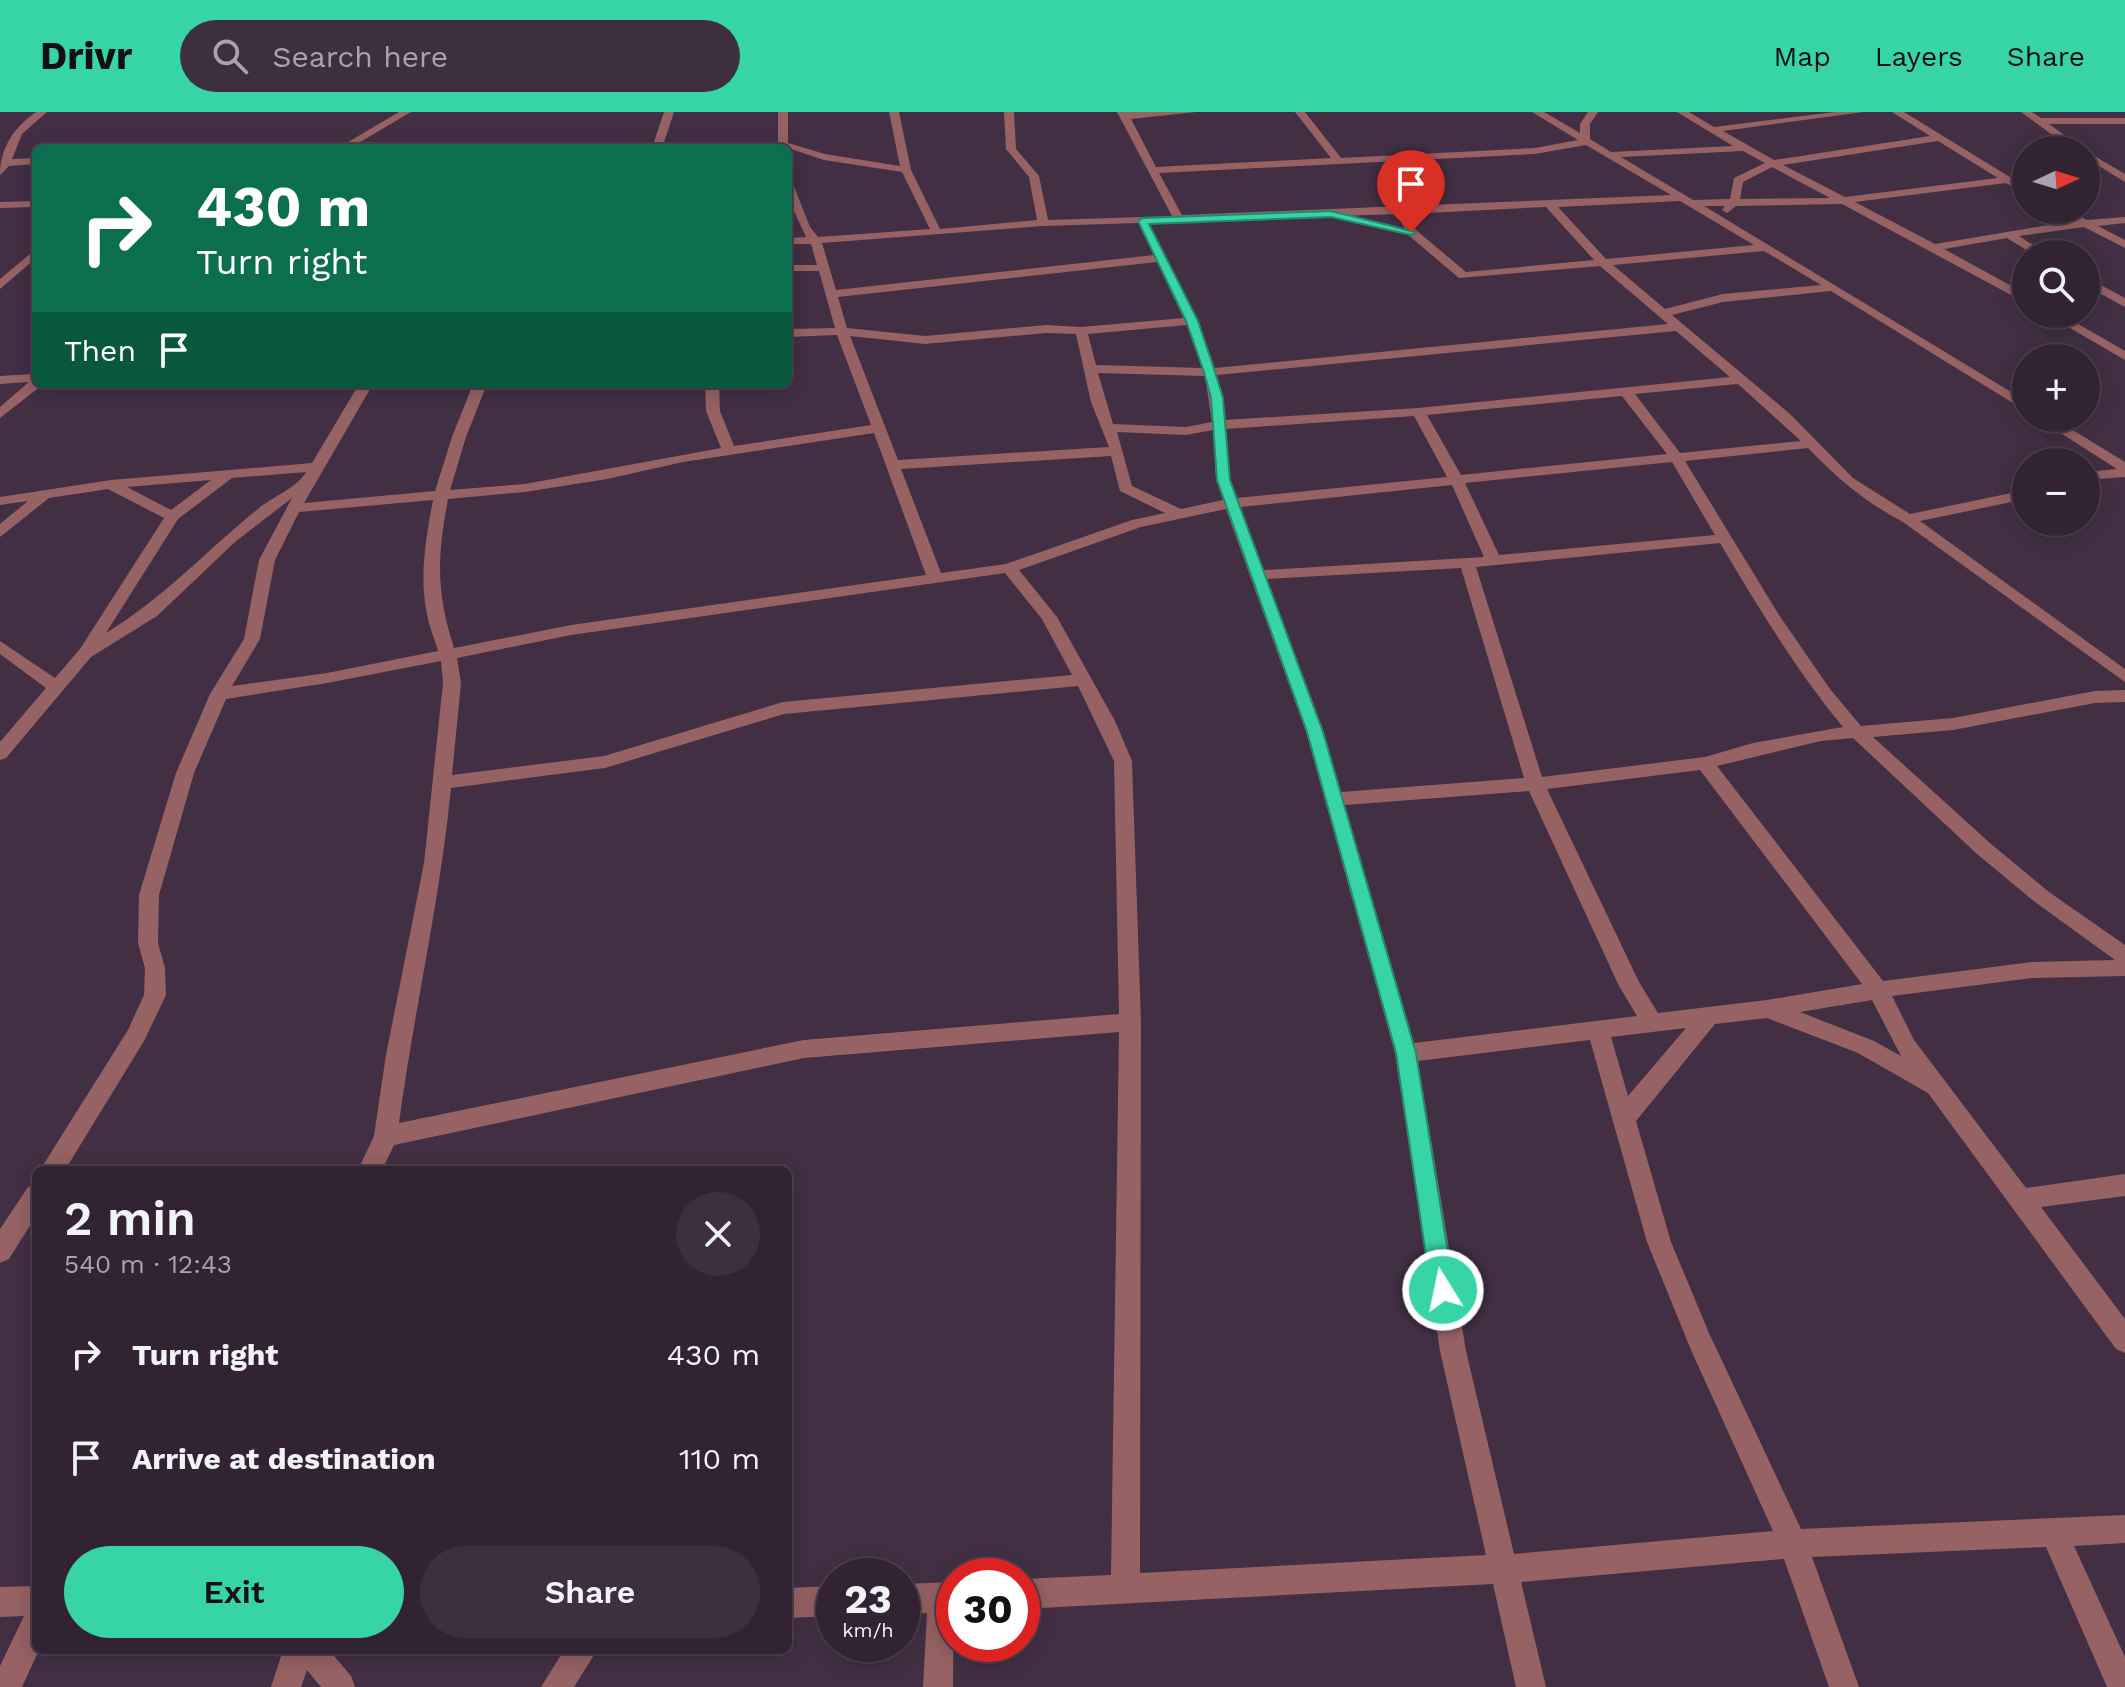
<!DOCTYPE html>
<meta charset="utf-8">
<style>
body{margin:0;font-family:"Work Sans",sans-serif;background:#3d2f3f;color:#f1f3f6;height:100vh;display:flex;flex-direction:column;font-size:30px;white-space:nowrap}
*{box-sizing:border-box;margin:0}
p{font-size:26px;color:#a8a4ac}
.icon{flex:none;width:44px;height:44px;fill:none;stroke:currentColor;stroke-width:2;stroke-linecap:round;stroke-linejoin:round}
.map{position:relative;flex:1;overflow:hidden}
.details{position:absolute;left:32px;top:1054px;width:760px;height:488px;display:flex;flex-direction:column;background:#322333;border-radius:12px;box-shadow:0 4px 20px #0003,0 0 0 2px #4d404e}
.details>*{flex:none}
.hud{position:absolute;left:32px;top:32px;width:760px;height:244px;border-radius:12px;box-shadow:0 4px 20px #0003,0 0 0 2px #4d404e;background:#0b6e4f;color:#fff;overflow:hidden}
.needle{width:52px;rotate:86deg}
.controls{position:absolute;left:2012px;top:24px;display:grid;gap:16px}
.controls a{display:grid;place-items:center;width:88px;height:88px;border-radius:50%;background:#322333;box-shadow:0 4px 20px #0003,0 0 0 2px #4d404e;font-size:40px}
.speed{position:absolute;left:816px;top:1446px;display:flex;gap:16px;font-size:40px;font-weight:700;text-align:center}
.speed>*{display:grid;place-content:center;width:104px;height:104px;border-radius:50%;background:#322333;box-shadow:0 4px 20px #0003,0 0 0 2px #4d404e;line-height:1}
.speed small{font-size:20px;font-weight:400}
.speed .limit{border:12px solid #d22;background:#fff;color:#111}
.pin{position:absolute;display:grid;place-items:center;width:68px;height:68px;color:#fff;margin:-82px -34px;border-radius:50% 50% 50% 0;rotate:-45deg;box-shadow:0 0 8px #0007}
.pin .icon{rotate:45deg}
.me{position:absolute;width:88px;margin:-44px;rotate:350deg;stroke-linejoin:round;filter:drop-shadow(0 0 6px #0008)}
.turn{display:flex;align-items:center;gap:28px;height:168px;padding:0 32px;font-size:36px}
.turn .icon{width:104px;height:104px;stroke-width:2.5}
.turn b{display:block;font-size:56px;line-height:68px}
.then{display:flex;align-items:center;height:76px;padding:0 32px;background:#0003;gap:16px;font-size:30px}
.round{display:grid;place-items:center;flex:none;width:84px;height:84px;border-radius:42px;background:#3d2f3f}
.overview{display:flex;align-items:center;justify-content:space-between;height:136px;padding:0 32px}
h1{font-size:48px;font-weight:600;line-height:60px}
.action{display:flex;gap:16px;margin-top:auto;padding:16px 32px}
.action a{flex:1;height:92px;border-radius:48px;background:#37d4a6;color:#111;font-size:32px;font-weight:600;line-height:92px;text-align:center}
.action a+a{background:#3d2f3f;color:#f1f3f6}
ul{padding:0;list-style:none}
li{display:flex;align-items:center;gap:24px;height:104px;padding:0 32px}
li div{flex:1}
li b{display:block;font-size:30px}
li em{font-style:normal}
header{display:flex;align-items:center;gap:48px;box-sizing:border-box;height:112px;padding:0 40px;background:#37d4a6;color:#111}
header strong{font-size:38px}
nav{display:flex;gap:44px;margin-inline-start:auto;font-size:28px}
.search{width:560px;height:72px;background:#3d2f3f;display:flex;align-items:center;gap:20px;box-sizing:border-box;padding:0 28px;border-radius:44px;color:#a8a4ac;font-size:30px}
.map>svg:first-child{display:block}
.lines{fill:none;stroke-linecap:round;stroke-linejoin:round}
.minor{fill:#966264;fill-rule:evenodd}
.route{fill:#37d4a6;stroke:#248a6c;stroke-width:2}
</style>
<header>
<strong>Drivr</strong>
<div class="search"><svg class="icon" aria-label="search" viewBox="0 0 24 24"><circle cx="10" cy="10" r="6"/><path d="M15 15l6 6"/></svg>Search here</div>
<nav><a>Map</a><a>Layers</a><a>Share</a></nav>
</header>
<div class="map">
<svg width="2125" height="1575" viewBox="0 0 2125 1575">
<rect width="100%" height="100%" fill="#422f44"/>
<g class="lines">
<!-- minor -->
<g class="minor">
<path d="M 36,0 L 47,0 L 22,22 L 12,47 L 36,46 L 36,52 L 9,54 L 0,63 C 0,37 13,16 36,0 Z"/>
<path d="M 399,0 L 411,0 L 350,36 L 338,36 Z"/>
<path d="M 664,0 L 674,0 L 662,36 L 652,36 Z"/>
<path d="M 778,0 L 788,0 L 788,31 L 825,42 L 900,54 L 889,0 L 899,0 L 911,58 L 940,117 L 1037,108 L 1029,65 L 1006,37 L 1004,0 L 1014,0 L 1016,37 L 1039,64 L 1048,108 L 1172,104 L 1117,0 L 1196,0 L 1131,7 L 1156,55 L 1331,46 L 1295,0 L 1305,0 L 1341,46 L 1535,36 L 1578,28 L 1532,0 L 1544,0 L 1580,21 L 1580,12 L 1588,0 L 1598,0 L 1590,12 L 1590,27 L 1611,40 L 1733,34 L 1677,0 L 1689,0 L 1714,15 L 1835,0 L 1863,0 L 1723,19 L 1774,48 L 1930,24 L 1892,0 L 1904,0 L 2026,75 L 2026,82 L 2006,71 L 1855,90 L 1935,132 L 2073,109 L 2055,98 L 2068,98 L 2087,108 L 2125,105 L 2125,111 L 2098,114 L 2125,128 L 2125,136 L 2084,115 L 2019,124 L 2047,142 L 2033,142 L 2007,126 L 1944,137 L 2026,182 L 2026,191 L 1842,92 L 1736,94 L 1727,101 L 1722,98 L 1725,94 L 1704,94 L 2026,289 L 2026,299 L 1831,179 L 1723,190 L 1672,203 L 1790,302 L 1853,366 L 1910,402 L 2026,378 L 2026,387 L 1920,409 L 2125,557 L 2125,570 L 1903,410 C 1865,390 1838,367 1808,336 L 1685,349 L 1779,503 L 1830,577 L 1861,614 L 1953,606 L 2095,579 L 2125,578 L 2125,590 L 2095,591 L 1953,618 L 1873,625 L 1991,732 L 2049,780 L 2125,833 L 2125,864 L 2032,866 L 1892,884 L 1914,928 L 2026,1076 L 2125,1062 L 2125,1084 L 2041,1095 L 2125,1207 L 2125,1241 L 2116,1237 L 1928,981 L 1858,941 L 1767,906 L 1715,912 L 1636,1009 L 1671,1130 L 1709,1221 L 1801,1417 L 2125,1403 L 2125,1431 L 2074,1434 L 2125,1545 L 2125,1575 L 2107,1575 L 2046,1435 L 1812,1445 L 1859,1575 L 1829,1575 L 1784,1447 L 1521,1470 L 1546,1575 L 1516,1575 L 1493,1472 L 1022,1497 L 1022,1467 L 1111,1463 L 1119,920 L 804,946 L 394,1033 L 382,1058 L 358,1058 L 374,1024 L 386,943 L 424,751 L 443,571 L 441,549 L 327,571 L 226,587 L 194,661 L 159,783 L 158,831 L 165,856 L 166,883 L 144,929 L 65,1058 L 40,1058 L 128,918 L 144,883 L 145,856 L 138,831 L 139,783 L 176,661 L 210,582 L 244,527 L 259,448 L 292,386 L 235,430 L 157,504 L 91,545 L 6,646 L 0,648 L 0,630 L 46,576 L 0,542 L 0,529 L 55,566 L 80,537 L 164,406 L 108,377 L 49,386 L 0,425 L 0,412 L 28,389 L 0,393 L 0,385 L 111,368 L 312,351 L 359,272 L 373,272 L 304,391 L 435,379 L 452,325 L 473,272 L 487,272 L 466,325 L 450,378 L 525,372 L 721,336 L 706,299 L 705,272 L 719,272 L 720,299 L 734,334 L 871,313 L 837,223 L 788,225 L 788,217 L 835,216 L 819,159 L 788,159 L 788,153 L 817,153 L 811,132 L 788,132 L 788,126 L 806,125 L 788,86 L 788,69 L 793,72 L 810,115 L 818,125 L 930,117 L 902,60 L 824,48 L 788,36 L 778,36 ZM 1938,29 L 1998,66 L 1845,85 L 1783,53 ZM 1586,33 L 1671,83 L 1182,103 L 1159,61 L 1535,42 ZM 1743,39 L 1765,51 L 1734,66 L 1730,87 L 1693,88 L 1621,45 ZM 1772,55 L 1830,86 L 1740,87 L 1743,70 ZM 1680,89 L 1754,133 L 1606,147 L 1558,95 ZM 1546,95 L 1594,148 L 1466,160 L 1416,118 L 1408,102 ZM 1397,102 L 1407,122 L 1459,166 L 1600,154 L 1668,212 L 1215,256 L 1198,209 L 1149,111 ZM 1139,111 L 1154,143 L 836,178 L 822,131 L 1043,114 ZM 1764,139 L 1821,173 L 1723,182 L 1665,197 L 1613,153 ZM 1157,150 L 1184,206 L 1081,215 L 1046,213 L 925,224 L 847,216 L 838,185 ZM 1187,213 L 1202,256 L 1096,253 L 1088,222 ZM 1676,219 L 1730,265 L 1418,296 L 1225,308 L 1217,263 ZM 1046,221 L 1076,222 L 1091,290 L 1109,335 L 898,348 L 850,224 L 925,232 ZM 1098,261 L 1205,264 L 1212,310 L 1186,315 L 1113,312 ZM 1738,272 L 1801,329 L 1680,341 L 1635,282 ZM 1622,284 L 1667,342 L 1461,363 L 1427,303 ZM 1414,304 L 1447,365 L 1237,386 L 1230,368 L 1226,317 ZM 1213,318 L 1216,368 L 1223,388 L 1181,397 L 1132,374 L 1117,320 L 1186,323 ZM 874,321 L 926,463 L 571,513 L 454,536 C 436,479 437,446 448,387 L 525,380 L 607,367 L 683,350 ZM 1111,344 L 1120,379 L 1165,401 L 1132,408 L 1006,452 L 941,461 L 901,357 ZM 1672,350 L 1715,423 L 1499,443 L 1465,371 ZM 306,360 C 297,376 273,384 258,397 C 206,439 164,486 106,521 L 178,407 L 232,366 ZM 211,368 L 171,398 L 127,375 ZM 1452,373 L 1484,445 L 1264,458 L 1240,395 ZM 433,388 C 426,425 419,465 427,502 C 429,515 435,527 438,539 L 327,561 L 232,574 L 260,527 L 275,448 L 299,400 ZM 1226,397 L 1306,620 L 1395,941 L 1440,1239 L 1486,1443 L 1140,1461 L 1141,910 L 1132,649 L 1115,609 L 1057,505 L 1019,458 L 1141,415 ZM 1720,431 C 1758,495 1796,558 1843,615 L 1753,631 L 1705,645 L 1542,665 L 1476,455 ZM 1461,456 L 1524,666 L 1341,680 L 1324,620 L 1267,467 ZM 1005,461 L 1042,507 L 1072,563 L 783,590 L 604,644 L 452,663 L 461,571 L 457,546 L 571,523 ZM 1078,574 L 1114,649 L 1119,902 L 804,928 L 399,1011 C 414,899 440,789 451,676 L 605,656 L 784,602 ZM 1853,626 L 1977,742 L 2035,790 L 2115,848 L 2032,850 L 1883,869 L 1717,654 L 1821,629 ZM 1700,658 L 1862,872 L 1767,888 L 1658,901 L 1639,870 L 1547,677 ZM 1529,679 L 1619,874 L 1637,904 L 1414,931 L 1345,693 ZM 1872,888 L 1901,944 L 1874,929 L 1800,900 ZM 1686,916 L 1628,984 L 1611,925 ZM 1590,928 L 1647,1130 L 1691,1238 L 1773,1419 L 1514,1442 L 1466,1239 L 1418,949 Z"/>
<path d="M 2021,0 L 2032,0 L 2041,6 L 2125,6 L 2125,12 L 2049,12 L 2085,38 L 2073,38 Z"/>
<path d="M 2086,39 L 2125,62 L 2125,70 L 2086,46 Z"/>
<path d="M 36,89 L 36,95 L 0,96 L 0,90 Z"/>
<path d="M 36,137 L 36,146 L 0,177 L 0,167 Z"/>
<path d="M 2086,165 L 2125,186 L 2125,195 L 2086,174 Z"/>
<path d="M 2046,202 L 2061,202 L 2125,239 L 2125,248 Z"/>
<path d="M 36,262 L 36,272 L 41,274 L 0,306 L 0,295 L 29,270 L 0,272 L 0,264 Z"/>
<path d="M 2037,306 L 2053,306 L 2125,350 L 2125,365 L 2086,368 L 2086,360 L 2117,357 Z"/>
<path d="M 36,1072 L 36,1104 L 9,1147 L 0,1151 L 0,1117 L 28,1075 Z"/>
<path d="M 954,1470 L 953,1575 L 923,1575 L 927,1501 L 902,1502 L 902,1472 Z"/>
<path d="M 36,1474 L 36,1538 L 39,1538 L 22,1575 L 0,1575 L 0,1554 L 24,1504 L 0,1505 L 0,1475 Z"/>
<path d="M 834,1474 L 834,1504 L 788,1506 L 788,1476 Z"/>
<path d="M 283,1538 L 329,1538 L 351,1564 L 355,1575 L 321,1575 L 307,1558 L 301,1575 L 271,1575 Z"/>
<path d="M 564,1538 L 597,1538 L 574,1575 L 541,1575 Z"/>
</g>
</g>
<!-- route -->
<path class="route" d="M 1331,99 L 1416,120 L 1411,123 L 1331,105 L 1149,112 L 1198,209 L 1215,260 L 1223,286 L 1230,368 L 1323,620 L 1416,941 L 1454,1178 L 1451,1186 L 1443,1189 L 1435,1186 L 1431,1178 L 1396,941 L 1307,620 L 1217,368 L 1211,286 L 1204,260 L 1186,209 L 1138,109 L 1143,106 Z"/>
</svg>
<div class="controls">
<a><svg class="needle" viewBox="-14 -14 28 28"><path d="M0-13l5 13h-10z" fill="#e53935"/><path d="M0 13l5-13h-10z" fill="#a8a4ac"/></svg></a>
<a><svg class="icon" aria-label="search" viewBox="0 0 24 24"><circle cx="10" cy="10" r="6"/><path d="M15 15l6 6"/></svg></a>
<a>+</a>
<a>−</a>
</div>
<div class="speed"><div>23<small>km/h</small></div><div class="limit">30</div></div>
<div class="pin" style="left:1411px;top:120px;background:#d93025"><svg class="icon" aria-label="arrive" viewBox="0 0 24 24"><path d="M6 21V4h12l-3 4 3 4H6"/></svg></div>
<svg class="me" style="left:1443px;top:1178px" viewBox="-20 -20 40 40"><circle r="17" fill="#37d4a6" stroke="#fff" stroke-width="3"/><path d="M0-11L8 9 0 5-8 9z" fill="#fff"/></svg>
<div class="hud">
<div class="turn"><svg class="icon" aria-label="right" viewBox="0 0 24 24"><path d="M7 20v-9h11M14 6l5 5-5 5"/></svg><div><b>430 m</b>Turn right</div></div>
<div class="then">Then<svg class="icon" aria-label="arrive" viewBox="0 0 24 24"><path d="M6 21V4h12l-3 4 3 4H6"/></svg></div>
</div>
<section class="details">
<div class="overview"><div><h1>2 min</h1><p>540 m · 12:43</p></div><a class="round"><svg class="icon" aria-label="close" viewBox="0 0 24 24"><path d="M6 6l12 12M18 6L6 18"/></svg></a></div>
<ul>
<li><svg class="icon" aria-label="right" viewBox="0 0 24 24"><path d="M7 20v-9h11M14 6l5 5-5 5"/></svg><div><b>Turn right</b></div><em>430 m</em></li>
<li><svg class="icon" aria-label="arrive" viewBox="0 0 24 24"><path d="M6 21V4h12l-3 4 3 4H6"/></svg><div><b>Arrive at destination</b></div><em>110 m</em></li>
</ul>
<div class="action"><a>Exit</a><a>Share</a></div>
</section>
</div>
